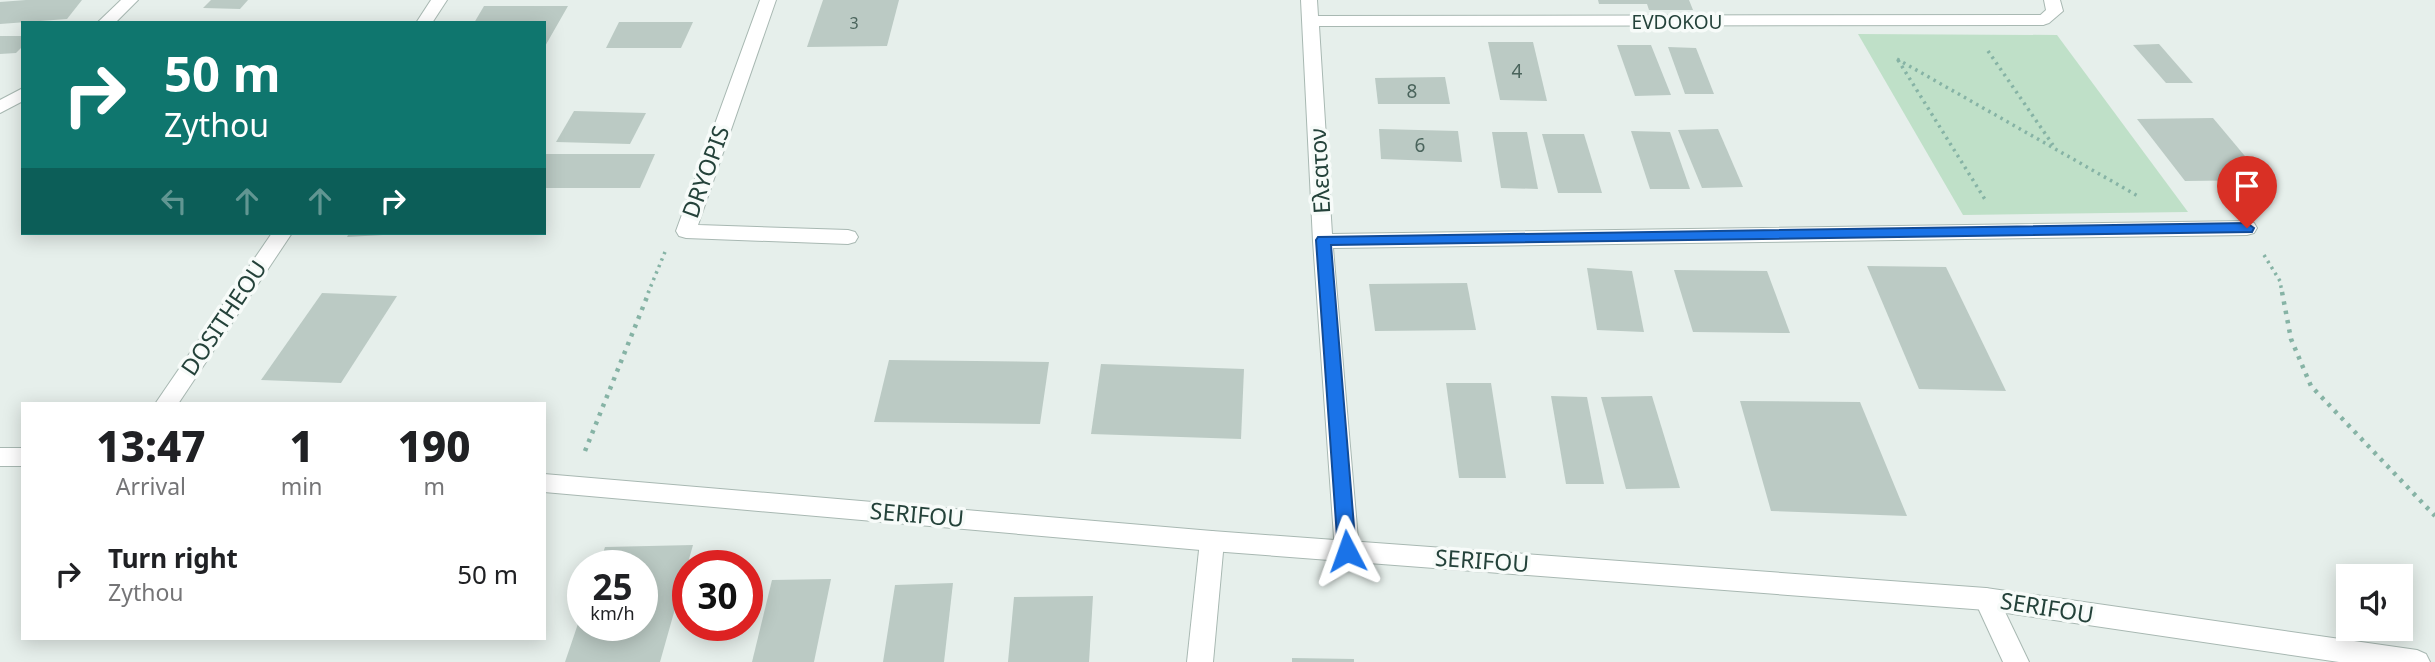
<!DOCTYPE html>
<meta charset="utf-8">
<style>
body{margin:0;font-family:"Noto Sans",sans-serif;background:#f6f6f6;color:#202124;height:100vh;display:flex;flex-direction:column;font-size:26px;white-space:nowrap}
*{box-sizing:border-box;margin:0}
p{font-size:23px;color:#757577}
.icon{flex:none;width:38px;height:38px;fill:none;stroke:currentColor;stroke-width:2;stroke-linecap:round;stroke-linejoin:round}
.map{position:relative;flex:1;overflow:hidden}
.details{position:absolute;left:21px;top:402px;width:525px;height:238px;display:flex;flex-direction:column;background:#fff;border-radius:0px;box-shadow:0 4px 18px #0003}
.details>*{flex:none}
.hud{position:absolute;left:21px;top:21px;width:525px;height:214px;border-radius:0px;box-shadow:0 4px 18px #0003;background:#0f766e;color:#fff;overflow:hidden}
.tools{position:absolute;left:2336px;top:564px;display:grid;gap:14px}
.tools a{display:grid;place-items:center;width:77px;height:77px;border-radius:0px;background:#fff;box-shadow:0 4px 18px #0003;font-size:35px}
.speed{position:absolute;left:567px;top:550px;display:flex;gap:14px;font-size:35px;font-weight:700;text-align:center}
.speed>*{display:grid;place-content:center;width:91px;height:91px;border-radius:50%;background:#fff;box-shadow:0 4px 18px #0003;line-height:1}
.speed small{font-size:18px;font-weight:400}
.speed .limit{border:10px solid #d22;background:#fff;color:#111}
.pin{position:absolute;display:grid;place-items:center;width:60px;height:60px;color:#fff;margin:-72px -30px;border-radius:50% 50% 50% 0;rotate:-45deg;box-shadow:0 0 7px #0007}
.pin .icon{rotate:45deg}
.me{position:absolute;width:77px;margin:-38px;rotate:356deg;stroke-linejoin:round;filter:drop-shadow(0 0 5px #0008)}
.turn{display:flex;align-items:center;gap:24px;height:147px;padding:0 28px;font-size:32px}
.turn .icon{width:91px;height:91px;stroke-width:2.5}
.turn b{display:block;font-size:49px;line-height:60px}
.lanes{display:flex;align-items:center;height:66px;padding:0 28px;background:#0003;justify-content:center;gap:35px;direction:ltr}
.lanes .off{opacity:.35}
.eta{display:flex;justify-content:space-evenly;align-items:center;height:119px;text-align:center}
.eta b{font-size:42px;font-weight:800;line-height:49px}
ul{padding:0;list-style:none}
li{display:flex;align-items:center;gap:21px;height:105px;padding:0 28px}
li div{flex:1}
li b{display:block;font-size:26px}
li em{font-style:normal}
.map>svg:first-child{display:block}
.green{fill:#bfe0c8}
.building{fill:#bbcac4}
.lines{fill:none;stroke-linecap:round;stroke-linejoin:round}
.service-casing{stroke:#a8b8b2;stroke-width:2}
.minor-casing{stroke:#a8b8b2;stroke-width:2}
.tertiary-casing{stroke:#a8b8b2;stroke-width:2}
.path-far1{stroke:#86b3a5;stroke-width:3.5;stroke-dasharray:2.5 4.5;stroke-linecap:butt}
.path{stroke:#86b3a5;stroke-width:4.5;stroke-dasharray:3.5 6;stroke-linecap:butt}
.service{fill:#fff;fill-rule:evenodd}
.minor{fill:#fff;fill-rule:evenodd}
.tertiary{fill:#fff;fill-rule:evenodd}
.route{fill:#1a73e8;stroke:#114b97;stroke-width:2}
.labels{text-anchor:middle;stroke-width:7;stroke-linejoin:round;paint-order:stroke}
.far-number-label{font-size:16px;fill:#4a645c}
.far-street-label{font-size:19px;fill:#24423a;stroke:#f7fbf9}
.number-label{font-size:19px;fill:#4a645c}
.street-label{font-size:23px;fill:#24423a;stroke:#f7fbf9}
</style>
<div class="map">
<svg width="2435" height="662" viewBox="0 0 2435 662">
<rect width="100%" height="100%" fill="#e6efeb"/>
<!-- green -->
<path class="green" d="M 1858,34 L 2057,35 L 2188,212 L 1963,215 Z"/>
<!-- building -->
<g class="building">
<path d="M 26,0 L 82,0 L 67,19 L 0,24 L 0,2 Z"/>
<path d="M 211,0 L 248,0 L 240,9 L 203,8 Z"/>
<path d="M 823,0 L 899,0 L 887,46 L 807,47 Z"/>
<path d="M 1598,0 L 1689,0 L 1693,10 L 1649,10 L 1647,4 L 1599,4 Z"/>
<path d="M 484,6 L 568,6 L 544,48 L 544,23 L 474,23 Z"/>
<path d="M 619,22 L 693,22 L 681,48 L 606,48 Z"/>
<path d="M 0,36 L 23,36 L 23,46 L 16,53 L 0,54 Z"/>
<path d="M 1488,42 L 1533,42 L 1547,101 L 1500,100 Z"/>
<path d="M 2159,44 L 2193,83 L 2166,83 L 2133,45 Z"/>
<path d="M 1617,45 L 1651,45 L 1671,95 L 1635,96 Z"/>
<path d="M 1668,47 L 1696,48 L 1714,94 L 1685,94 Z"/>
<path d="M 1445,77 L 1450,104 L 1378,104 L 1375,78 Z"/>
<path d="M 574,111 L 646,113 L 630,144 L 556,142 Z"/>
<path d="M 2213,118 L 2265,180 L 2185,181 L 2137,119 Z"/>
<path d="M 1379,129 L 1458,131 L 1462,162 L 1381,159 Z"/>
<path d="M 1718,129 L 1743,187 L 1702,188 L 1678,130 Z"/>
<path d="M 1631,131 L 1670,132 L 1690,189 L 1650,189 Z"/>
<path d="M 1492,132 L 1527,132 L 1538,189 L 1501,188 Z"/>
<path d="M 1542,134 L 1584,134 L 1602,193 L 1558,193 Z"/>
<path d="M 544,154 L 655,154 L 640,188 L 544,188 Z"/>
<path d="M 349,233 L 382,233 L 383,235 L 347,237 Z"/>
<path d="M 1867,266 L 1946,267 L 2006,391 L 1919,389 Z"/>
<path d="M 1587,268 L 1632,271 L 1644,332 L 1597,330 Z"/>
<path d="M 1674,270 L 1767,271 L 1790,333 L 1693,332 Z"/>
<path d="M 1467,283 L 1476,330 L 1375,331 L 1369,284 Z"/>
<path d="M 322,293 L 397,296 L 341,383 L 261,380 Z"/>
<path d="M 889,360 L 1049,362 L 1040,424 L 874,422 Z"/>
<path d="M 1101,364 L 1244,369 L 1241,439 L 1091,434 Z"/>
<path d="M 1446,383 L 1491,383 L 1506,478 L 1459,478 Z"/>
<path d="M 1551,396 L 1587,397 L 1604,484 L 1566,484 Z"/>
<path d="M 1652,396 L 1680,488 L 1626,489 L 1601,397 Z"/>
<path d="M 1740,401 L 1860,402 L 1907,516 L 1771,511 Z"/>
<path d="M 693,545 L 660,662 L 565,662 L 582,612 L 583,625 L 642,625 L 642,565 L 599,565 L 605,547 Z"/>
<path d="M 831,579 L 814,662 L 752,662 L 772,580 Z"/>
<path d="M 953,583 L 944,662 L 883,662 L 895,585 Z"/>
<path d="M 1093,596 L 1089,662 L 1008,662 L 1014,597 Z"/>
<path d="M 1292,658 L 1354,659 L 1354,662 L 1292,662 Z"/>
</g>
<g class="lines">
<defs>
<path id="service" d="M 2044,0 L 2060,0 L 2063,11 L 2049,23 L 2043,25 L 2035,20 L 2046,10 Z"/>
<g id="minor">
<path d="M 121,0 L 138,0 L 115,23 L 97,23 Z"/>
<path d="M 431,0 L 447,0 L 432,23 L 416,23 Z"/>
<path d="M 760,0 L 776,0 L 698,225 L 848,230 L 855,232 L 858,237 L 855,242 L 848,244 L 686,238 L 679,236 L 676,231 Z"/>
<path d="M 1301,0 L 1317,0 L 1318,16 L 2043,15 L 2051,20 L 2043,25 L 1319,26 L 1332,234 L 2247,221 L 2254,223 L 2257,228 L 2254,233 L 2247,235 L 1333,248 L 1359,551 L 1356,558 L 1347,561 L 1338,558 L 1335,551 L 1313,241 Z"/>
<path d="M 23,88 L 23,101 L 0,113 L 0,100 Z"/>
<path d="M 272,233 L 292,233 L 178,404 L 155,404 Z"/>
<path d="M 1212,531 L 1221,534 L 1224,541 L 1213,662 L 1187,662 L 1200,541 L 1203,534 Z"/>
<path d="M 1986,588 L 1995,591 L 2029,662 L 2003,662 L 1974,599 L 1977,591 Z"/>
</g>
<g id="tertiary">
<rect x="0" y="448" width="23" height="18"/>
<path d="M 544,474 L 1212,531 L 1986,588 L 2417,650 L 2426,654 L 2430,662 L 2339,662 L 1986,610 L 1212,551 L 544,492 Z"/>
</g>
</defs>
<!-- service casing -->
<use href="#service" class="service-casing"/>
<!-- minor casing -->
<use href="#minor" class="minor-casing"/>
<!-- tertiary casing -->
<use href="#tertiary" class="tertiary-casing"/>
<!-- path-far1 -->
<g class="path-far1">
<path d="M 1988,51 L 2053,145"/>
<path d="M 1897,59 L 2138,196"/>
<path d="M 1898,60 L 1986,201"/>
<path d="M 2264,255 L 2280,281 L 2282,293"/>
<path d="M 648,293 L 665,252"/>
</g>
<!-- path -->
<g class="path">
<path d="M 2282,292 L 2291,339 L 2311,386 L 2435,516"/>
<path d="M 585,451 L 649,292"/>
</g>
<!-- service -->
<use href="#service" class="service"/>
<!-- minor -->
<use href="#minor" class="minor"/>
<!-- tertiary -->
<use href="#tertiary" class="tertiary"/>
</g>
<!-- route -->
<path class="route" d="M 2247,223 L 2254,228 L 2252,232 L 1331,245 L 1356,551 L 1354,556 L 1347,559 L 1341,556 L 1338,551 L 1316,240 L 1318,237 Z"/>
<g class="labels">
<!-- far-number labels -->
<g class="far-number-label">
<text x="854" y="29">3</text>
</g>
<!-- far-street labels -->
<g class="far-street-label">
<text x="1677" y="29">EVDOKOU</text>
</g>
<!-- number labels -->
<g class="number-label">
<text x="1517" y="78">4</text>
<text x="1412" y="98">8</text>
<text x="1420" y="152">6</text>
</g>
<!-- street labels -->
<g class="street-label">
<text transform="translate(1320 171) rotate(-93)" y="8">Ελεατον</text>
<text transform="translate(706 172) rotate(-70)" y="8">DRYOPIS</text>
<text transform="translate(224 318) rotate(-56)" y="8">DOSITHEOU</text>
<text transform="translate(917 515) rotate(5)" y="8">SERIFOU</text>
<text transform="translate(1482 561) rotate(4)" y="8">SERIFOU</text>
<text transform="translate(2047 608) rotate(9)" y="8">SERIFOU</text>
</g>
</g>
</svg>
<div class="tools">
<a><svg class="icon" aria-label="sound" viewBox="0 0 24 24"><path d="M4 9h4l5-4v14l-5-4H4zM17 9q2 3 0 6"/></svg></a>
</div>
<div class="speed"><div>25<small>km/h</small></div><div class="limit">30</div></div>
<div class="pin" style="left:2247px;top:228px;background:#d93025"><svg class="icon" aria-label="arrive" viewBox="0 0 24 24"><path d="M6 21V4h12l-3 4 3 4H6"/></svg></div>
<svg class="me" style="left:1347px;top:551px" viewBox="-20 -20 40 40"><path d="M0-17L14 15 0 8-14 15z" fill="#1a73e8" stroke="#fff" stroke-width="4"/></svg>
<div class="hud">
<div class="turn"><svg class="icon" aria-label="right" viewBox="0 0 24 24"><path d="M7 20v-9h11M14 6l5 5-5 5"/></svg><div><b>50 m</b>Zythou</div></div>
<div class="lanes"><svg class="icon off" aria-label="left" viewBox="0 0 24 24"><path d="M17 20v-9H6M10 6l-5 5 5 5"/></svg><svg class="icon off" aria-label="ahead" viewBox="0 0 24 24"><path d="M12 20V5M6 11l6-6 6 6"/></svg><svg class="icon off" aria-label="ahead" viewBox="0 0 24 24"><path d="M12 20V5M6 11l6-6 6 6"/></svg><svg class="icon" aria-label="right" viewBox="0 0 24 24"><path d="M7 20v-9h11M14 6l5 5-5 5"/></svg></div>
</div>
<section class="details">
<div class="eta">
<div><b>13:47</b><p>Arrival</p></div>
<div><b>1</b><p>min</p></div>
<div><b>190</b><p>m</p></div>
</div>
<ul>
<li><svg class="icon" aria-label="right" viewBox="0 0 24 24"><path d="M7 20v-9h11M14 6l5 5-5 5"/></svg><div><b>Turn right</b><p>Zythou</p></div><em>50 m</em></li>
</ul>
</section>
</div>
